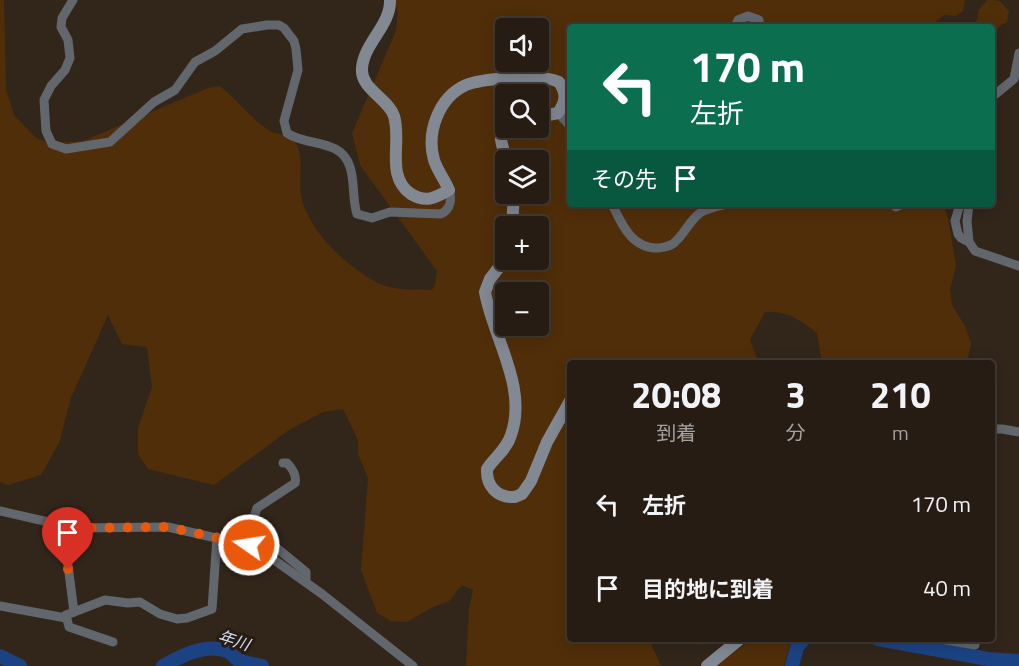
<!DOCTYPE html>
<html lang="ja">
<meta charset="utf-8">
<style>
body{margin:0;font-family:"Titillium Web","Noto Sans JP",sans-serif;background:#2e251d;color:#f1f3f6;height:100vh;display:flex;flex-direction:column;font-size:22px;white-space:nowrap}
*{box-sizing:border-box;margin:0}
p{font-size:20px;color:#a4a1a0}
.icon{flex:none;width:33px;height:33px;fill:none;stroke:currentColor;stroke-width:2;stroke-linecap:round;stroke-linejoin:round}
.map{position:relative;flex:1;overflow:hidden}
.side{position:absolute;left:567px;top:360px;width:428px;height:282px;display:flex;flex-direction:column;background:#261c14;border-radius:6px;box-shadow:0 3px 15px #0003,0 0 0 2px #423a34}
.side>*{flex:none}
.banner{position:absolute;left:567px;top:24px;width:428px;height:183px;border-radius:6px;box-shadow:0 3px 15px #0003,0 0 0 2px #423a34;background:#0b6e4f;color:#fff;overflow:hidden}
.tools{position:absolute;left:495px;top:18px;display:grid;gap:12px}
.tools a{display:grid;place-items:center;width:54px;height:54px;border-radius:6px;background:#261c14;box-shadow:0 3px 15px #0003,0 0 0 2px #423a34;font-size:30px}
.pin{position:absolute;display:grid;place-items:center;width:51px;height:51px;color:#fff;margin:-62px -26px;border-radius:50% 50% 50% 0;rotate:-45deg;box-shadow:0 0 6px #0007}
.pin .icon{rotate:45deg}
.me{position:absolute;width:66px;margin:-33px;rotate:283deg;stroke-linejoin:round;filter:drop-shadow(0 0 4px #0008)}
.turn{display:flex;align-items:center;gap:21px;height:126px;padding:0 24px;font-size:27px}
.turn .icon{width:78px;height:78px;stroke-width:2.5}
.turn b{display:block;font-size:42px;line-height:51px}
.then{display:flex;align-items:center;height:57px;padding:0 24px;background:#0003;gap:12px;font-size:22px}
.eta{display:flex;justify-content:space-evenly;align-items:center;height:102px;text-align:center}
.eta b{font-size:36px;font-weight:700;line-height:42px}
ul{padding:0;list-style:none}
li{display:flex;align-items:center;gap:18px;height:84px;padding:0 24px}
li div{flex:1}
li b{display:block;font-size:22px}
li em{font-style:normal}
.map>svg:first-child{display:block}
.green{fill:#502e09;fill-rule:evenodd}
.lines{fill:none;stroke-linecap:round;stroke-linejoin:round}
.river{stroke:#1b4383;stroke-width:14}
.street{stroke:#62666d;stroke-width:9}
.secondary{stroke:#828993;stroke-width:12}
.route{stroke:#ea580c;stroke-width:10;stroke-dasharray:0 18}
.labels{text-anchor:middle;stroke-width:6;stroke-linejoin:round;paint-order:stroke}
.water-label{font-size:16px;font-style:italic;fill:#d5e1f5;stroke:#281c12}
</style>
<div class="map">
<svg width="1019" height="666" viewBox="0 0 1019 666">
<rect width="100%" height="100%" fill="#32261b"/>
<!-- green -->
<g class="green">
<path d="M 0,0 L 4,0 L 6,89 L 14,115 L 36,138 L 50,143 L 83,141 L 208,88 L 220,86 C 236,99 250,117 267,129 C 275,136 287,132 295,142 C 305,157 298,179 301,196 C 309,232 347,267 378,283 C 394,291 414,289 432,290 L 435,285 L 437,271 L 360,165 L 352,133 L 396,31 L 398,13 L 395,0 L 965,0 L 963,11 L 956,16 L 944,15 L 929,27 L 570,27 L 570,204 L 944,204 L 949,223 L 956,266 L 950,289 L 952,305 L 965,326 L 971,343 L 967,363 L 939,363 L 931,359 L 928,363 L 822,363 L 817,333 C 801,320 786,310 765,312 L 750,340 L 756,356 L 762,363 L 570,363 L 570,639 L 649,639 L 661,666 L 466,666 L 469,609 L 473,590 L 462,585 L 449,601 L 433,607 L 407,622 L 391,621 L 377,613 L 361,570 L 368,478 L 358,454 L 358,440 L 343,409 L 323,412 L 289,430 L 214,485 L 148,469 L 138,454 L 138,428 L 152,387 L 147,347 L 122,344 L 108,315 L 71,398 L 59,443 L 41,475 L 8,485 L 0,482 ZM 506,28 L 538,28 L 538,62 L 506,62 ZM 506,94 L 538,94 L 538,128 L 506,128 ZM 506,160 L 538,160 L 538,194 L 506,194 ZM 506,226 L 538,226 L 538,260 L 506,260 ZM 506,292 L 538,292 L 538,326 L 506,326 Z"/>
<path d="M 987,0 C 1003,0 999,1 1009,11 L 1007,23 L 1002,24 L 992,35 L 992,27 L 975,27 L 979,10 Z"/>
<path d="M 680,639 L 718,639 C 709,647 690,646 680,639 Z"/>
<path d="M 753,639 L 791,639 L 784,666 L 713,666 Z"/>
</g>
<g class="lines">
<!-- river -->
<g class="river">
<path d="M 878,639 L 988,659 L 1019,661"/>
<path d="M 0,656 L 20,666"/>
<path d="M 163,666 C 181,656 205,643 227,651 C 232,653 234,657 238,660 C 244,663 255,664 262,666"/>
<path d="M 792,666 L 797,647 L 804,639"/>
</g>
<!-- street -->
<g class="street">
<path d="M 73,0 L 62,18 L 61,27 L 68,40 L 70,58 L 65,70 L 51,86 L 44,100 L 46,131 L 52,144 L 66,149 L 110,142 L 154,102 L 175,90 L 195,62 L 215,51 L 242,29 L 267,25 L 279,25 L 284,28 L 294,41 L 296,49 L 298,70 L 284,121 L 287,133 C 307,147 341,138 350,167 C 355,182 352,199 357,214 L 372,218 L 390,212 L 441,214 C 451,209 452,199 449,190"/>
<path d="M 735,27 L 738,20 L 748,16 L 759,20 L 760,27"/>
<path d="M 992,97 L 1014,79 L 1019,53"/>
<path d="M 558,113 L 570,126"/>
<path d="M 612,204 C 622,225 632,249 659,248 C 665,247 672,246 676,241 C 685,233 690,220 700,213 C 708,208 717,207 726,204"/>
<path d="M 892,204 L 896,207 L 902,204"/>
<path d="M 960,204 L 955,221 L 958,234 L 961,238 L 969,242 L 975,251 L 1019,266"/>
<path d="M 969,242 L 967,221 L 969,204"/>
<path d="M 992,429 L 1002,429 L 1019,432"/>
<path d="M 283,463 L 287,463 C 292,468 297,476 295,483 L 257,508 L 254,517 L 267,540 L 306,572 L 306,582"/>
<path d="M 0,511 L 75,528 L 168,527 L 256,547 L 322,594 L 413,666"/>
<path d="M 63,526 L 74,612 L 105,600 L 128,603 L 140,602 L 160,614 L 177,619 L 187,618 L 212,609 L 217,537"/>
<path d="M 0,606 L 66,618"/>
<path d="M 74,612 L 66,615 L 69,627 L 113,642"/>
<path d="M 940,639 L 975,645 L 976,639"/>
</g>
<!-- secondary -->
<g class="secondary">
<path d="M 390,0 C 391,25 364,43 362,68 C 360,89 388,98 394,116 C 402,142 385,176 411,194 C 426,203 435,198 449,190 C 445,180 437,170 434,160 C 426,132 439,97 466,85 C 478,80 495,79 508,78 C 525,78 543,75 559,82 C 567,94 566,101 558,113 L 538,117"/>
<path d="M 506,123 C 496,134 503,148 507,160"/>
<path d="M 512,226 L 514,194"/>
<path d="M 506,258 L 490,279 L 485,292 C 493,338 528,387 511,435 C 507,449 495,457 487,469 C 486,486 497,498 515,497 L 522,494 L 531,481 L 547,442 L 570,401"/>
<path d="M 707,666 L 740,639"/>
</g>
</g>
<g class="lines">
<!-- route -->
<path class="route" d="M 68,569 L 63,526 L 84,528 L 168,527 L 249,545"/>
</g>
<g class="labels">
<!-- water labels -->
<g class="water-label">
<text transform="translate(234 640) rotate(18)" y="6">年川</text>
</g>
</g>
</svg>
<div class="tools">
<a><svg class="icon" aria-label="sound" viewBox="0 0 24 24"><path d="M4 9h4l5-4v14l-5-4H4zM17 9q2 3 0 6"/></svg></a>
<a><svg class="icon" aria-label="search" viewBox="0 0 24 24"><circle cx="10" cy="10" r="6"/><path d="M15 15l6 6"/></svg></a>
<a><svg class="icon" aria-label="layers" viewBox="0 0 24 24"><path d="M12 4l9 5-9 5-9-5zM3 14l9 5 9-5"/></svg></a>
<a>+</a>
<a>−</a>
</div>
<div class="pin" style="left:68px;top:569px;background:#d93025"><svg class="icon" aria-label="arrive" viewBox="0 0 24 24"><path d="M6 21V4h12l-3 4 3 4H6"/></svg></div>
<svg class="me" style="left:249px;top:545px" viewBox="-20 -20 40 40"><circle r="17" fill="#ea580c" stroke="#fff" stroke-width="3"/><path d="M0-11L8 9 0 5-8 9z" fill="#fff"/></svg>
<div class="banner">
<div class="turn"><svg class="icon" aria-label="left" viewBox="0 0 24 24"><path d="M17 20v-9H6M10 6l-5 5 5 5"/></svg><div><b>170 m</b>左折</div></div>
<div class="then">その先<svg class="icon" aria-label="arrive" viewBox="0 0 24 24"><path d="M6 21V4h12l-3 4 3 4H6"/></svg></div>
</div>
<section class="side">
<div class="eta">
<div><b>20:08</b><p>到着</p></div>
<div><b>3</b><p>分</p></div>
<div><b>210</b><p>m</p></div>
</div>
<ul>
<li><svg class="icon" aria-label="left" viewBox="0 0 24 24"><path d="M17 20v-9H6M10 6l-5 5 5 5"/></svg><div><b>左折</b></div><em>170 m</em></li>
<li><svg class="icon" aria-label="arrive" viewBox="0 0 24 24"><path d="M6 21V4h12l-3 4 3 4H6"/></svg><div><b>目的地に到着</b></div><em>40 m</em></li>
</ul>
</section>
</div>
